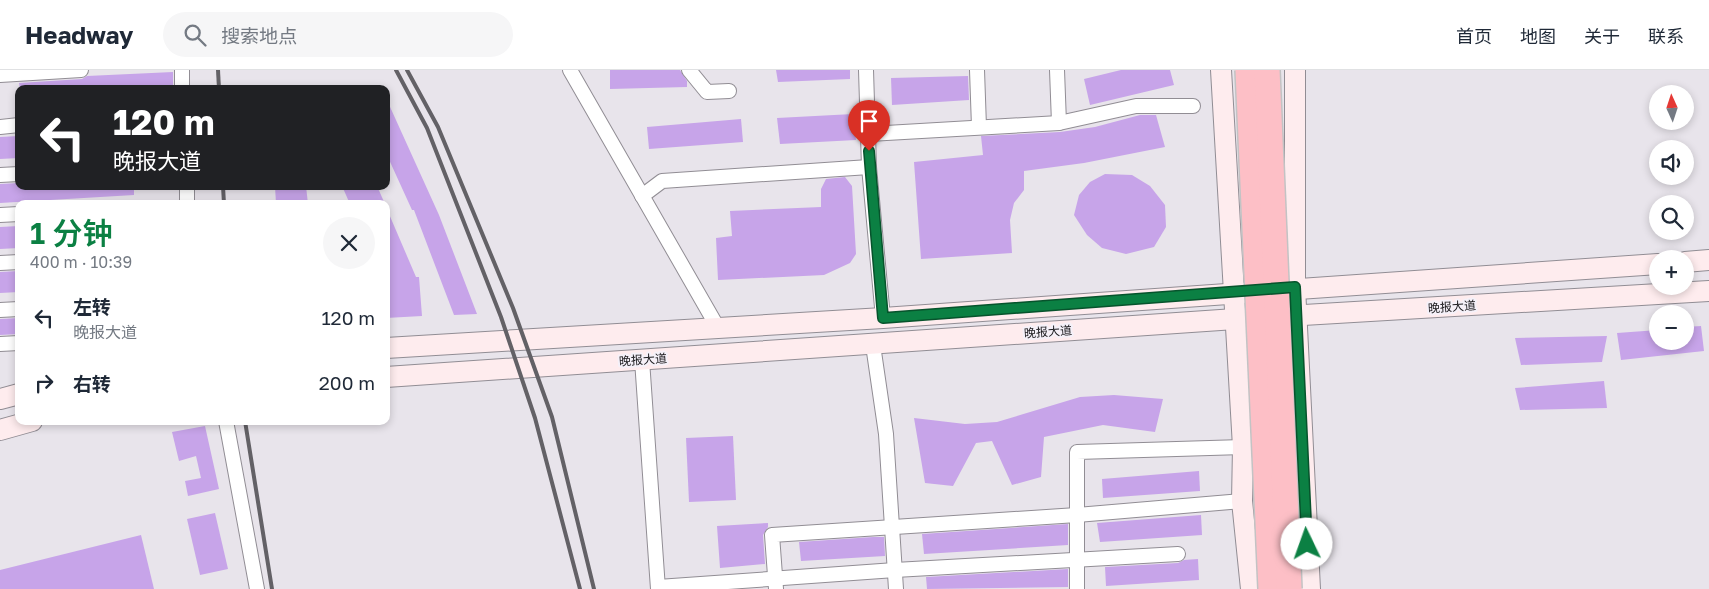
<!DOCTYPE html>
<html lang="zh">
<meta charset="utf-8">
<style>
body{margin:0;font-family:"Golos Text","Noto Sans SC",sans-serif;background:#f6f6f7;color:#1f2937;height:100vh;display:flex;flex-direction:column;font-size:19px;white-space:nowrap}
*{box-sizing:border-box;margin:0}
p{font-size:16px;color:#747a83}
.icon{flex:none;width:28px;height:28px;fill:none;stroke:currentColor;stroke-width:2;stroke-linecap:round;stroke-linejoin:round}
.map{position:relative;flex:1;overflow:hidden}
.sheet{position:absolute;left:15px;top:130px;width:375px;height:225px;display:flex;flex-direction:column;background:#fff;border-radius:10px;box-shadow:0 2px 8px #0003}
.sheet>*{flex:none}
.banner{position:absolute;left:15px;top:15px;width:375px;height:105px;border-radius:10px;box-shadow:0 2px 8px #0003;background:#202124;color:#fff;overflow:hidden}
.needle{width:32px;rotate:357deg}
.buttons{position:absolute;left:1649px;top:15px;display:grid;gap:10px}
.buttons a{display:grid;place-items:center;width:45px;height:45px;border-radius:50%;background:#fff;box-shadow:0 2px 8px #0003;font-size:25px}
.pin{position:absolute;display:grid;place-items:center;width:42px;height:42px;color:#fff;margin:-51px -21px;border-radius:50% 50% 50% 0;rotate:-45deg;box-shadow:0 0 5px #0007}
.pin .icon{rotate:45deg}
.me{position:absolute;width:55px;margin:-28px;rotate:357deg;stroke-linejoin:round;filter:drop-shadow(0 0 4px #0008)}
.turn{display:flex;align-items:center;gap:18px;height:105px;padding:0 15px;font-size:22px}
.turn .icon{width:65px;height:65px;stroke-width:2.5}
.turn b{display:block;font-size:35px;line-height:42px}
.round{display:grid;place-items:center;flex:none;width:52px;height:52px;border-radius:26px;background:#f6f6f7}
.headline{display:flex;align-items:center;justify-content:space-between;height:85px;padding:0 15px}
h1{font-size:30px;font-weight:600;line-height:38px;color:#0b8043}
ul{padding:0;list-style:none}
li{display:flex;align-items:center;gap:15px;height:65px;padding:0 15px}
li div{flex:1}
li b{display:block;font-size:19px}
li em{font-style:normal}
header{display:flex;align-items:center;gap:30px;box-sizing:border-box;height:70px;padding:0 25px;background:#fff;border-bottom:1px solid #e0e1e3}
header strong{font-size:24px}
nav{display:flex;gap:28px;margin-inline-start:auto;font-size:18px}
.search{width:350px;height:45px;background:#f6f6f7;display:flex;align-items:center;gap:12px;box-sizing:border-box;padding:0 18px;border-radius:28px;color:#747a83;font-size:19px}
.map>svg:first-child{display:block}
.building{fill:#c7a4e9}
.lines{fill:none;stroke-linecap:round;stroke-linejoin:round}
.street-casing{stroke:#918d94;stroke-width:16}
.secondary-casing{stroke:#918d94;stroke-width:22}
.street{stroke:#fff;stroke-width:14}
.secondary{stroke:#feecee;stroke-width:20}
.rail{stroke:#636166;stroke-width:4}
.highway-bridge-casing{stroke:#c3c3c4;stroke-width:28;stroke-linecap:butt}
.highway-bridge{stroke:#fdbfc6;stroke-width:25}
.route-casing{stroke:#07532c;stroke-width:12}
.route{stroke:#0b8043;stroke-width:9}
.labels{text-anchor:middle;stroke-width:4;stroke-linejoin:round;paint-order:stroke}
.street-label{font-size:12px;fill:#19181b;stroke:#f5f1f9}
</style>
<header>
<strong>Headway</strong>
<div class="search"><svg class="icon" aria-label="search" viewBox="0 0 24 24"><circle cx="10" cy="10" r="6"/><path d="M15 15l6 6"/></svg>搜索地点</div>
<nav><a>首页</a><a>地图</a><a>关于</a><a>联系</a></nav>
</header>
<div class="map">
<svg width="1709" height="519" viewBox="0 0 1709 519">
<rect width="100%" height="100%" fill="#e8e4eb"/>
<!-- building -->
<g class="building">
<path d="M 610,0 L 680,0 L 687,11 L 687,17 L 610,19 Z"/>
<path d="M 776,0 L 850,0 L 850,9 L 778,12 Z"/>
<path d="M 1121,0 L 1170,0 L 1174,15 L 1090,35 L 1084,9 Z"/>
<path d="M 173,2 L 173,19 L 20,19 L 19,13 L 82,9 L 87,6 Z"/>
<path d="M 968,6 L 969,30 L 892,35 L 891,8 Z"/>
<path d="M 386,28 L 439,145 L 477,244 L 454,245 L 414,140 L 412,140 L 386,83 Z"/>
<path d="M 853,44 L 856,70 L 780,74 L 777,48 Z"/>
<path d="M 1140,45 L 1156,45 L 1165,77 L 1084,93 L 1024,101 L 1024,120 L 1014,133 L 1010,150 L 1012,183 L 921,189 L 914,92 L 983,85 L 981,66 L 1060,62 L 1095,57 Z"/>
<path d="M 741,49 L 743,72 L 649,79 L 647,57 Z"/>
<path d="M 19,66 L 19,88 L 0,89 L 0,67 Z"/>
<path d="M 1105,104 L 1132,105 L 1150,116 L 1165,135 L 1166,157 L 1154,177 L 1126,184 L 1102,178 L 1087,165 L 1074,145 L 1079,125 L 1090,112 Z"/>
<path d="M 845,107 L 852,116 L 856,184 L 850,193 L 824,205 L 718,210 L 716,168 L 732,166 L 730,141 L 821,137 L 821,119 L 826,109 Z"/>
<path d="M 19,113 L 19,116 L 134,116 L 134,125 L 0,133 L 0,114 Z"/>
<path d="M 275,116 L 306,116 L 308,134 L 276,134 Z"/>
<path d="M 342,116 L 377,116 L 385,134 L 350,134 Z"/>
<path d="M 386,137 L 416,207 L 419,207 L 422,246 L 386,248 Z"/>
<path d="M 19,156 L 19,178 L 0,179 L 0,157 Z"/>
<path d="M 19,201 L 19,222 L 0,223 L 0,202 Z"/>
<path d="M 19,248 L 19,264 L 0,265 L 0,249 Z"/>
<path d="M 1701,256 L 1704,281 L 1621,290 L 1617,263 L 1658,260 L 1658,271 L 1685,271 L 1685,257 Z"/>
<path d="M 1607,266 L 1602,292 L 1521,295 L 1515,268 Z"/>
<path d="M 1604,311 L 1607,338 L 1520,340 L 1515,318 Z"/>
<path d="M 1114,325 L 1163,329 L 1155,362 L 1103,355 L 1044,367 L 1041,407 L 1012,415 L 992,371 L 976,373 L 953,416 L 925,413 L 914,348 L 965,354 L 997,352 L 1080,327 Z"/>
<path d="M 205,356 L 219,419 L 188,426 L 185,411 L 201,408 L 196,386 L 179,391 L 172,362 Z"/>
<path d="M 733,366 L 736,430 L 689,432 L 686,368 Z"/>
<path d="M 1199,401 L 1200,421 L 1103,428 L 1102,409 Z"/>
<path d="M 215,443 L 228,499 L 200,505 L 187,449 Z"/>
<path d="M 1201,445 L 1202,465 L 1100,472 L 1097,453 Z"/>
<path d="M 768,453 L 768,457 L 763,465 L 765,494 L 720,498 L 717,456 Z"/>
<path d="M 1068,454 L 1068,475 L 924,484 L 922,464 Z"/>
<path d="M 141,465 L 154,519 L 0,519 L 0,500 Z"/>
<path d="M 873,467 L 884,467 L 885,486 L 801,491 L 799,472 Z"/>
<path d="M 1198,489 L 1199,510 L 1106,516 L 1105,497 L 1178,493 L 1184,490 Z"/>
<path d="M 1068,499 L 1068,517 L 927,519 L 926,507 Z"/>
</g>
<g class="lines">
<defs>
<g id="street">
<path d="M 182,0 L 182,19"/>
<path d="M 570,0 L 718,258"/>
<path d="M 689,0 L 707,22 L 729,21"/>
<path d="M 866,0 L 869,97 L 883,248"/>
<path d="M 977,0 L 979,57"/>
<path d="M 1057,0 L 1059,53"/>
<path d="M 0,5 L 81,0"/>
<path d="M 0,57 L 19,55"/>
<path d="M 869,64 L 1059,53 L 1136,36 L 1193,36"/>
<path d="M 0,105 L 19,104"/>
<path d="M 642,126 L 662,111 L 869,97"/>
<path d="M 187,134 L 187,116"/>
<path d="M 0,145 L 19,144"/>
<path d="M 0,193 L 19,192"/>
<path d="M 0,240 L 19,239"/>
<path d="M 0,274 L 19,273"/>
<path d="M 873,275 L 886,364 L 896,519"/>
<path d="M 642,290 L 658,519"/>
<path d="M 226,351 L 257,519"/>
<path d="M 658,517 L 895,500 L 1178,484"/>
<path d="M 776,519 L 772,465 L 1077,445 L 1242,431"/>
<path d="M 1077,519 L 1077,382 L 1243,377"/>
</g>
<g id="secondary">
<path d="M 1221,0 L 1243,377 L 1242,431 L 1251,519"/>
<path d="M 1295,0 L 1295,217 L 1310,519"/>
<path d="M 1685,192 L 1709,190"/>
<path d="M 386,278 L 883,248 L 1658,194"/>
<path d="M 386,307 L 1235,249 L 1709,221"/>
<path d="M 0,329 L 19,324"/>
<path d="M 0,360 L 32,351"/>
</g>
</defs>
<!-- street casing -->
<use href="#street" class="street-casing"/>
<!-- secondary casing -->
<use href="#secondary" class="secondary-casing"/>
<!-- street -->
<use href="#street" class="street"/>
<!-- secondary -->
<use href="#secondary" class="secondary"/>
<!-- rail -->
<g class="rail">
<path d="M 218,0 L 219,19"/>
<path d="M 396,0 L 427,58 L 501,247 L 535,348 L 580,519"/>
<path d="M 407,0 L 438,57 L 513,238 L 552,347 L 594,519"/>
<path d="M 223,116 L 224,134"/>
<path d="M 245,351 L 272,519"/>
</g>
<defs>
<g id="highway-bridge">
<path d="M 1248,0 L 1271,519"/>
<path d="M 1267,0 L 1289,519"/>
</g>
</defs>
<!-- highway-bridge casing -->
<use href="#highway-bridge" class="highway-bridge-casing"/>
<!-- highway-bridge -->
<use href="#highway-bridge" class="highway-bridge"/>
</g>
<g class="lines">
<defs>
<path id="route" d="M 869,81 L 883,248 L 1295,217 L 1307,474"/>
</defs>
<!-- route casing -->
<use href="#route" class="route-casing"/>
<!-- route -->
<use href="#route" class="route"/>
</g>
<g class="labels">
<!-- street labels -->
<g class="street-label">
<text transform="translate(1452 237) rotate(-4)" y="4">晚报大道</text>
<text transform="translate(1048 262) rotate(-4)" y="4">晚报大道</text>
<text transform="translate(643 290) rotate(-4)" y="4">晚报大道</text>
</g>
</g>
</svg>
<div class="buttons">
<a><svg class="needle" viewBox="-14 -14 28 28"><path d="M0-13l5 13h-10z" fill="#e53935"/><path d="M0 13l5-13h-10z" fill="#747a83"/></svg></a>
<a><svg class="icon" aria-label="sound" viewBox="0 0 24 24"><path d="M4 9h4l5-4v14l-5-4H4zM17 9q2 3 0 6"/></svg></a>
<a><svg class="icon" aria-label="search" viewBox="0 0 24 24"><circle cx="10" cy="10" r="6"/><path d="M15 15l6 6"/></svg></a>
<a>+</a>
<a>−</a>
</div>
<div class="pin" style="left:869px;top:81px;background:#d93025"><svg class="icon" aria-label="arrive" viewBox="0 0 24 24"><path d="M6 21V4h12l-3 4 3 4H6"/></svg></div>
<svg class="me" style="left:1307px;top:474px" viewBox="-20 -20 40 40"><circle r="19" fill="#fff"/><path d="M0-13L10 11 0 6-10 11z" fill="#0b8043"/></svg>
<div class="banner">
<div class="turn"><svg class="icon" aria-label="left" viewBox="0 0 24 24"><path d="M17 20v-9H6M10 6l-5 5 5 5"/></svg><div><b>120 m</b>晚报大道</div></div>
</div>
<section class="sheet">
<div class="headline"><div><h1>1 分钟</h1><p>400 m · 10:39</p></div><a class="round"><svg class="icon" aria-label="close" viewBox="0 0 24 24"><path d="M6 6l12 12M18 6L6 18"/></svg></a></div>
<ul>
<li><svg class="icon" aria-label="left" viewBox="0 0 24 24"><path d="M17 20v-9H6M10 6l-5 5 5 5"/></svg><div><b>左转</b><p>晚报大道</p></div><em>120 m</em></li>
<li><svg class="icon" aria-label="right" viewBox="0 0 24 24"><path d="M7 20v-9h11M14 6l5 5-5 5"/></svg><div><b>右转</b></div><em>200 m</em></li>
</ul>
</section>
</div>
